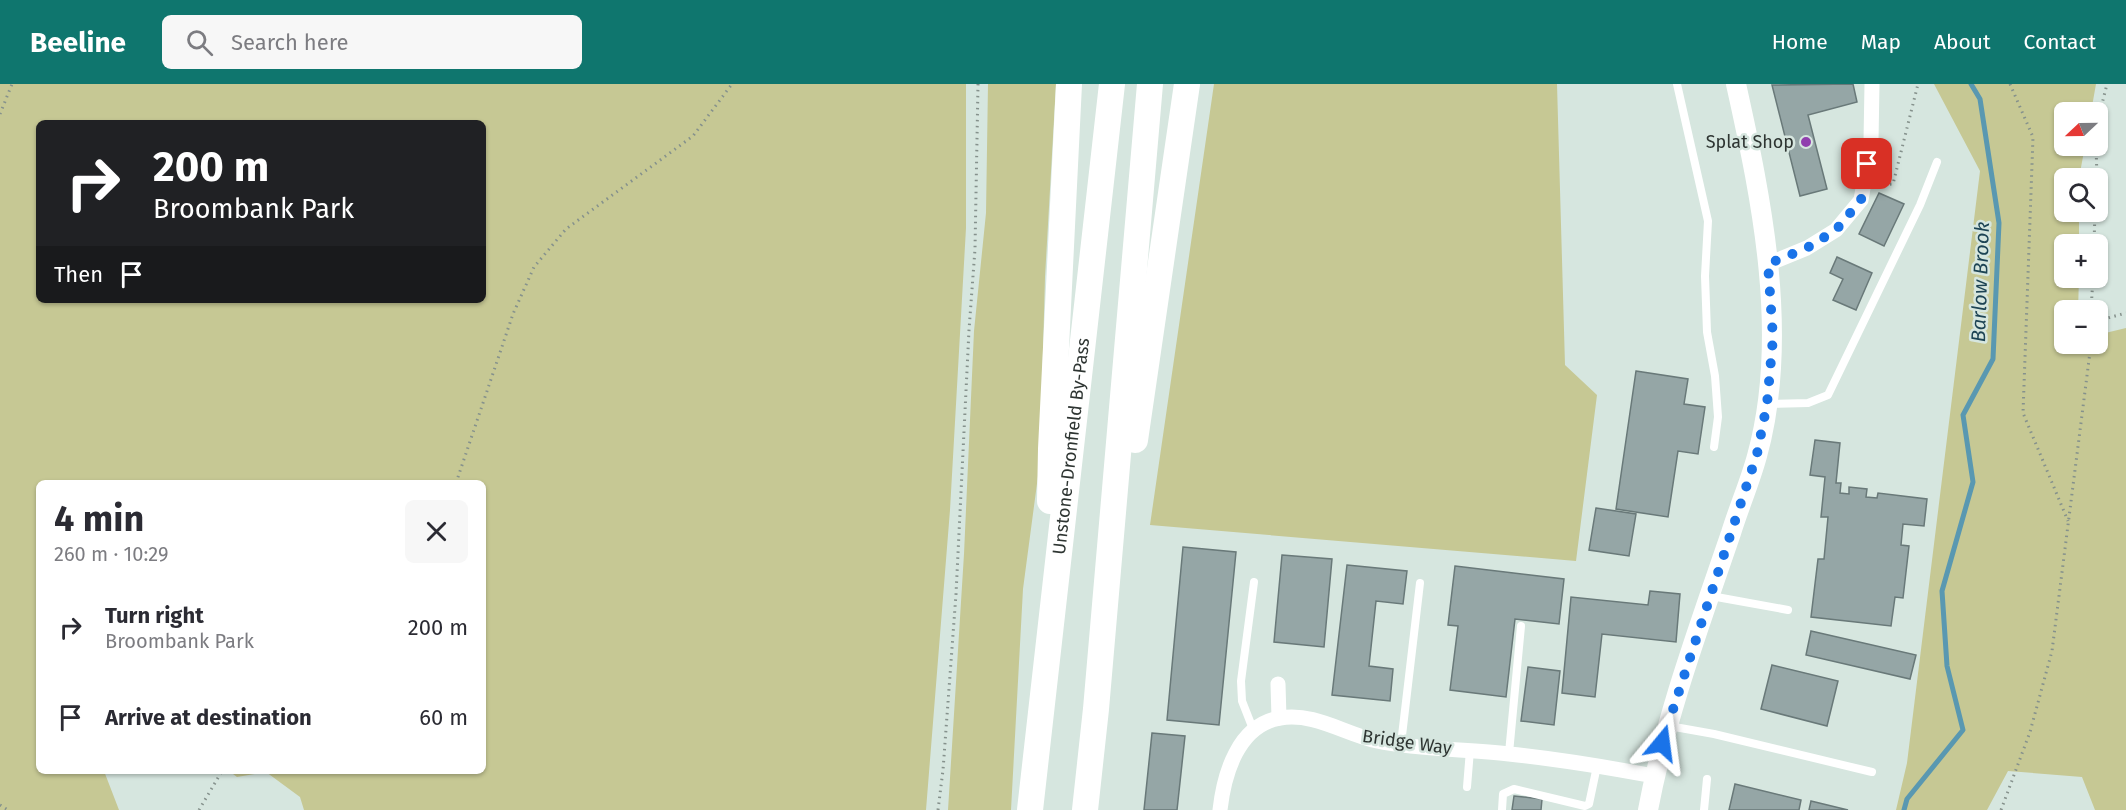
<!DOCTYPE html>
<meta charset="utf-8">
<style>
body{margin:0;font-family:"Fira Sans",sans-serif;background:#f7f7f7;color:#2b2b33;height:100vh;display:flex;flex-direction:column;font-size:22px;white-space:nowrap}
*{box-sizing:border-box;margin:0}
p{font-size:20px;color:#7c7c81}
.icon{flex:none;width:33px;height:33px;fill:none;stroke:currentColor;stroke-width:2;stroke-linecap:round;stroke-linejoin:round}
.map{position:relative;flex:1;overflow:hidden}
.details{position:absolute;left:36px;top:396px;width:450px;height:294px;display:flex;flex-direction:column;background:#fff;border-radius:9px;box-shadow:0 2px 4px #0004}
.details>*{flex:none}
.banner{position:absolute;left:36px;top:36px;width:450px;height:183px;border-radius:9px;box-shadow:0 2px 4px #0004;background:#202124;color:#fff;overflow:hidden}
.needle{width:39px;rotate:248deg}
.buttons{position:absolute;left:2054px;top:18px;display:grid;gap:12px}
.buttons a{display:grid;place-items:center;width:54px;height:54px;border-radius:9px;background:#fff;box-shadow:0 2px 4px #0004;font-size:30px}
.pin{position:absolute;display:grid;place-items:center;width:51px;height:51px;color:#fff;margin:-26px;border-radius:12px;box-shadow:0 3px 9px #0006}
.me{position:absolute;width:66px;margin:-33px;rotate:16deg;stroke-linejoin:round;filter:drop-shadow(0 0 4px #0008)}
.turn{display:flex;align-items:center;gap:21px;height:126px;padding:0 18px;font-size:27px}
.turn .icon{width:78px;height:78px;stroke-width:2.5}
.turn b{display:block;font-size:42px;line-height:51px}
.then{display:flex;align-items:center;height:57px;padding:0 18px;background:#0003;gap:12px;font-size:22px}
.round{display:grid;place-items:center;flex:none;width:63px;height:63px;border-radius:9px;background:#f7f7f7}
.headline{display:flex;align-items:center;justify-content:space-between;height:102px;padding:0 18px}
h1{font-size:36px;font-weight:700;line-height:45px}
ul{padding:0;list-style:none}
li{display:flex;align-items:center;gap:18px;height:90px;padding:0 18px}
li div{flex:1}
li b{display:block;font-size:22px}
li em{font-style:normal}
header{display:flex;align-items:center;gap:36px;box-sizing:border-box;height:84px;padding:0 30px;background:#0f766e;color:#fff}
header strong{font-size:28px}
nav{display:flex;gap:33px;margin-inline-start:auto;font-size:21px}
.search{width:420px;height:54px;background:#f7f7f7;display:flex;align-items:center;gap:15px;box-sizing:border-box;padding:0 21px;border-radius:9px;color:#7c7c81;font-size:22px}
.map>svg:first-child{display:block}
.green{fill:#c6c894;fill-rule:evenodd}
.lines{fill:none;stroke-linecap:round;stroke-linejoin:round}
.stream{stroke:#5998b1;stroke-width:5}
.building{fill:#95a6a6;stroke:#697979;stroke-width:1.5}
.path{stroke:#85918c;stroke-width:3;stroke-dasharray:1.5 4.5;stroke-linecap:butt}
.service{stroke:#fff;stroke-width:8}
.minor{stroke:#fff;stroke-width:15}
.tertiary{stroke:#fff;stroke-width:20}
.trunk{stroke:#fff;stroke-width:26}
.route{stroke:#1a73e8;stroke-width:10;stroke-dasharray:0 18}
.poi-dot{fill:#903fae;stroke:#d6e6df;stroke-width:2}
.labels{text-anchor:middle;stroke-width:5;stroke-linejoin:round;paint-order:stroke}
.poi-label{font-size:18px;fill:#2e3532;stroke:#d6e6df;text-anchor:end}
.street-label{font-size:18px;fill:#2e3532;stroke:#d6e6df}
.water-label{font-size:20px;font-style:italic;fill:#1d4454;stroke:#d6e6df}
</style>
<header>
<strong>Beeline</strong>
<div class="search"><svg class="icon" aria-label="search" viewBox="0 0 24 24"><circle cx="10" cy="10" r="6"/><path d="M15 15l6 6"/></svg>Search here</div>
<nav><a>Home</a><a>Map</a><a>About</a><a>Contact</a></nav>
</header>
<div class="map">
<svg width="2126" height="726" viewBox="0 0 2126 726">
<rect width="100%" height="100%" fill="#d6e6df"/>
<!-- green -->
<g class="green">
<path d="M 0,0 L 966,0 L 966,144 L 950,426 L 926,726 L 304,726 L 300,713 L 266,688 L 237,693 L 229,687 L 483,687 L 483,399 L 39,399 L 39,687 L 104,687 L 119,726 L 0,726 ZM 39,39 L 483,39 L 483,216 L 39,216 Z"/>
<path d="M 988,0 L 1056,0 L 1045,193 L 1040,377 L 1023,505 L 1011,726 L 948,726 L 964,470 L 974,247 L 986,129 Z"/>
<path d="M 1214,0 L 1557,0 L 1565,281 L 1597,311 L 1576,477 L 1150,441 Z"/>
<path d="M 1934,0 L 2096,0 L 2091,28 L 2064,28 L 2064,62 L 2085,62 L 2079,94 L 2064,94 L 2064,128 L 2079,128 L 2079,160 L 2064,160 L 2064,194 L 2079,194 L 2078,226 L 2064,226 L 2064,260 L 2097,260 L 2097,251 L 2126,244 L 2126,726 L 2095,726 L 2082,693 L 2008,687 L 1987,726 L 1896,726 L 1907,679 L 1980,87 Z"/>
</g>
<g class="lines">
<!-- stream -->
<path class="stream" d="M 1904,726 L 1907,715 L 1963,646 L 1947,582 L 1942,507 L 1973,398 L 1963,331 L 1993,275 L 1999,139 L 1980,15 L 1971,0"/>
</g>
<!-- building -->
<g class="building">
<path d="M 1853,0 L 1857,18 L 1808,31 L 1827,105 L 1800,112 L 1772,1 Z"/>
<path d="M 1879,109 L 1904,120 L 1884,162 L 1859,150 Z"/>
<path d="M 1837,173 L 1872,189 L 1856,226 L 1833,216 L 1843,195 L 1830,189 Z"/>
<path d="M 1636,287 L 1688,295 L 1684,320 L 1705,323 L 1698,370 L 1678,367 L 1668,433 L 1616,425 Z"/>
<path d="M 1815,356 L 1840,359 L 1836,399 L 1841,399 L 1840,409 L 1849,410 L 1849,403 L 1867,405 L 1866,413 L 1877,414 L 1878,409 L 1927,415 L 1924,442 L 1903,440 L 1901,461 L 1909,462 L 1903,514 L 1895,513 L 1891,542 L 1811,533 L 1818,475 L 1824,475 L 1828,433 L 1821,433 L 1825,393 L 1810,391 Z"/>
<path d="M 1596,424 L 1636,430 L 1629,472 L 1589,466 Z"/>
<path d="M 1183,463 L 1236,468 L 1219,641 L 1167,636 Z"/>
<path d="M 1282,471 L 1332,475 L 1324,563 L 1274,558 Z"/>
<path d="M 1347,481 L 1407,487 L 1403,520 L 1376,517 L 1369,582 L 1393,585 L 1390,617 L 1332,611 Z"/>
<path d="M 1455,482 L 1564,495 L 1559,540 L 1515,535 L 1506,613 L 1450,606 L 1458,542 L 1448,541 Z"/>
<path d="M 1650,507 L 1680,510 L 1676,558 L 1602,550 L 1595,613 L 1562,609 L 1571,513 L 1648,521 Z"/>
<path d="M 1811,547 L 1916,571 L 1910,595 L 1806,571 Z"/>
<path d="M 1772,581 L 1838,597 L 1827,642 L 1761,625 Z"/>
<path d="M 1528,583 L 1560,587 L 1554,641 L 1521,637 Z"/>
<path d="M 1152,649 L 1185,652 L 1177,726 L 1144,726 Z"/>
<path d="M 1735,700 L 1801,716 L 1799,726 L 1729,726 Z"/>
<path d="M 1514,712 L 1542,715 L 1541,726 L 1512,726 Z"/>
<path d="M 1811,717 L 1848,726 L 1809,726 Z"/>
</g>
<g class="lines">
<!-- path -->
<g class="path">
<path d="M 2010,0 L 2033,53 L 2023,329 L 2068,437"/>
<path d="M 0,30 L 12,0"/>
<path d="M 2097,40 L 2107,0"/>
<path d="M 2096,62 L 2097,94"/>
<path d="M 1878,101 L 1893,100 L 1918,0"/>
<path d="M 2094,160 L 2095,128"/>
<path d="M 2091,226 L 2093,194"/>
<path d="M 2097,237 L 2126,229"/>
<path d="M 456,399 L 513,230 L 534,183 L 566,145 L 693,52 L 732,0"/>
<path d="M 0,721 L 8,726"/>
<path d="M 199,726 L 222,687"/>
<path d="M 938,726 L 943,686 L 956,510 L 969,246 L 975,165 L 978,0"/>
<path d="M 2001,726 L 2030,648 L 2052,567 L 2091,260"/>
</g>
<!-- service -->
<g class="service">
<path d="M 1677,0 L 1708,137 L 1705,192 L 1707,248 L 1715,292 L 1718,333 L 1714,363"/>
<path d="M 1768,320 L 1808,319 L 1828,311 L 1920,121 L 1937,78"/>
<path d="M 1711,512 L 1788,526"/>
<path d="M 1669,642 L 1714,650 L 1872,688"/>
<path d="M 1253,645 L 1242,617 L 1241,597 L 1254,498"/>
<path d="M 1401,660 L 1420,499"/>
<path d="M 1509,669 L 1521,542"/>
<path d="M 1467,703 L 1470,666"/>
<path d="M 1502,726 L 1503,710 L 1514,705 L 1585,722 L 1589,720 L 1597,682"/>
<path d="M 1704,726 L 1707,695"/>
</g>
<!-- minor -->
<g class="minor">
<path d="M 1768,180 L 1807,164 L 1836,146 L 1861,116 L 1871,57 L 1872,0"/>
<path d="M 1278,600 L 1279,634"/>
<path d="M 1220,726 C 1224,690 1238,641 1280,634 C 1314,628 1345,650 1377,657 C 1420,666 1466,665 1509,670 C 1558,675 1606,683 1654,692"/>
</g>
<!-- tertiary -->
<path class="tertiary" d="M 1648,726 C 1666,631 1700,540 1731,449 C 1739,423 1750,398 1757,372 C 1790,253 1762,117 1736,0"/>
<!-- trunk -->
<g class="trunk">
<path d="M 1135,356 L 1187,0"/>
<path d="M 1050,417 L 1051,365 L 1069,0"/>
<path id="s1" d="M 1030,726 L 1112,0"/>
<path d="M 1085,726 L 1096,625 L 1150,0"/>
</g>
</g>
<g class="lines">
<!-- route -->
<path class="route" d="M 1662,659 L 1757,370 L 1767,320 L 1773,254 L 1768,180 L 1807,164 L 1836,146 L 1861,116 L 1867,80"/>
</g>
<!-- markers -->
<circle class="poi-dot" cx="1806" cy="58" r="6"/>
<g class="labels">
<!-- poi labels -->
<g class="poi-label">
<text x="1794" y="64">Splat Shop</text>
</g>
<!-- street labels -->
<g class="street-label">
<text dy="6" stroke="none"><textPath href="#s1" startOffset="366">Unstone-Dronfield By-Pass</textPath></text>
<text transform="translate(1407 658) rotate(8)" y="6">Bridge Way</text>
</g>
<!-- water labels -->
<g class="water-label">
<text transform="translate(1980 198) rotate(-88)" y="7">Barlow Brook</text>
</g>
</g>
</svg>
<div class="buttons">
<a><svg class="needle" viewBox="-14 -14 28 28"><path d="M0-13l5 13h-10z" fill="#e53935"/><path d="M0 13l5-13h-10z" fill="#7c7c81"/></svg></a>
<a><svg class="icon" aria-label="search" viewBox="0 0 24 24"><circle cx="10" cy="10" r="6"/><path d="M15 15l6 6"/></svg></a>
<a>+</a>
<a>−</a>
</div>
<div class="pin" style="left:1867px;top:80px;background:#d93025"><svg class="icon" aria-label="arrive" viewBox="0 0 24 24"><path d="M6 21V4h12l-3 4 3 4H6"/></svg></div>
<svg class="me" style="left:1662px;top:659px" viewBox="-20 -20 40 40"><path d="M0-17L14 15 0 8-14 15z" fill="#1a73e8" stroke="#fff" stroke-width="4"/></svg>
<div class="banner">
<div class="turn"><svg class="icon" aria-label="right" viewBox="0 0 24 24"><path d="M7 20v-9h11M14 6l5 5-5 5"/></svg><div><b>200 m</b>Broombank Park</div></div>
<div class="then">Then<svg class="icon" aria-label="arrive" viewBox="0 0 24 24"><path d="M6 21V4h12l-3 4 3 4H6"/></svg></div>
</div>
<section class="details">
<div class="headline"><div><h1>4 min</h1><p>260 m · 10:29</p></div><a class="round"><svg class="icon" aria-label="close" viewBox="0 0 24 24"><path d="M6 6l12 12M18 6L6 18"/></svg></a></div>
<ul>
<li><svg class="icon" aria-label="right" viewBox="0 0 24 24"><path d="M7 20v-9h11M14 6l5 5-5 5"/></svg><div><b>Turn right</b><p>Broombank Park</p></div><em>200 m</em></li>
<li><svg class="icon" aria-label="arrive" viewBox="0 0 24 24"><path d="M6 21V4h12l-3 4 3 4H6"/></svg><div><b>Arrive at destination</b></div><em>60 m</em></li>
</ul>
</section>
</div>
